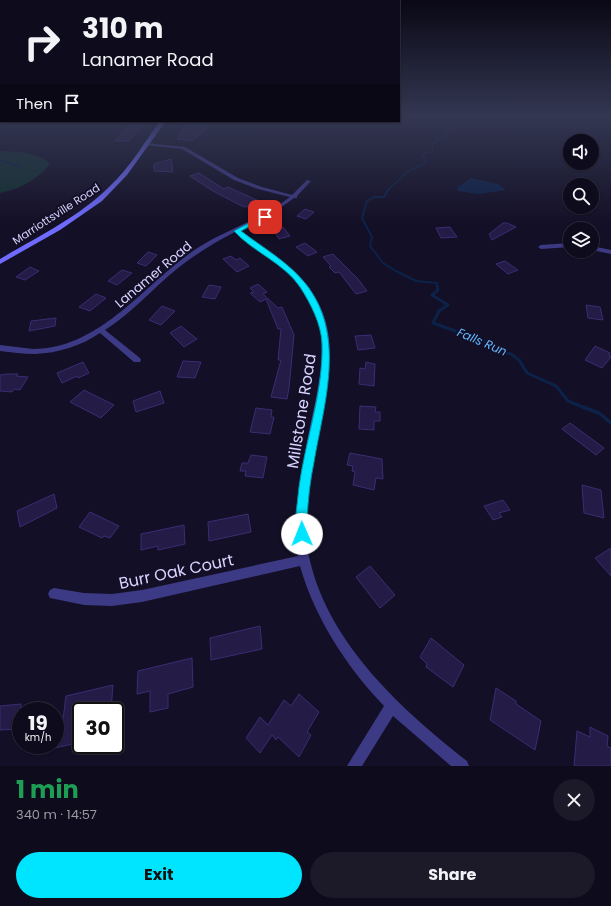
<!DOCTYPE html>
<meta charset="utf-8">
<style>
body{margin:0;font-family:Poppins,sans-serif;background:#1c1929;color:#f1f3f6;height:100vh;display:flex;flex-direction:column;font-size:15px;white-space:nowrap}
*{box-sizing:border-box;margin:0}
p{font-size:13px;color:#9b9ba3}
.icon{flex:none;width:22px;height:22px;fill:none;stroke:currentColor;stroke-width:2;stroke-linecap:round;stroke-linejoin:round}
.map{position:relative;height:766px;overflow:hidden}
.drawer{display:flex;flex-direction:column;background:#0e0b1c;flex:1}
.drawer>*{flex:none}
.top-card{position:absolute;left:0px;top:0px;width:400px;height:122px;box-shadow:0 1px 3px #0004,0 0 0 1px #2e2b3b;background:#0e0b1c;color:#f1f3f6;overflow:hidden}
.tools{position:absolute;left:563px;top:134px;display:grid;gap:8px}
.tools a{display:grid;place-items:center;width:36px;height:36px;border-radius:50%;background:#0e0b1c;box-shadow:0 1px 3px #0004,0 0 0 1px #2e2b3b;font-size:20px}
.speed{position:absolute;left:12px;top:702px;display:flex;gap:8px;font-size:20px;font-weight:700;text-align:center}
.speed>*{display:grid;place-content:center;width:52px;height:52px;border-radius:50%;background:#0e0b1c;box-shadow:0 1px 3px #0004,0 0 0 1px #2e2b3b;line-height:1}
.speed small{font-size:10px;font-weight:400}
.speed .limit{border:2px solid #111;border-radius:6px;background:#fff;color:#111}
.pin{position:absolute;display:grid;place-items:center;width:34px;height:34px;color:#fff;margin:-17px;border-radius:8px;box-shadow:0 2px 6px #0006}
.me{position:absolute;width:44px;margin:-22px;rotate:359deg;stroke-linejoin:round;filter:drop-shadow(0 0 3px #0008)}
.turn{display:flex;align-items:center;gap:14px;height:84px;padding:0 16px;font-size:18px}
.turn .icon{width:52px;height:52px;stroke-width:2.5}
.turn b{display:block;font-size:28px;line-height:34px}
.then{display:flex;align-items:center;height:38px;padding:0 16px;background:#0003;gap:8px;font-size:15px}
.round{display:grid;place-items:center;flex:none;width:42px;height:42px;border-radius:21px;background:#1c1929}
.overview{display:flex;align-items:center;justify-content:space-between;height:68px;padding:0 16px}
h1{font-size:24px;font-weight:700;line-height:30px;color:#1e9e55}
.cta{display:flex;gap:8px;margin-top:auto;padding:8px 16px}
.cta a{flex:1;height:46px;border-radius:24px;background:#00e5ff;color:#111;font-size:16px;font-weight:700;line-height:46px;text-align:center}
.cta a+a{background:#1c1929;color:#f1f3f6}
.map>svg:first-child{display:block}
.green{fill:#12302f}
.water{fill:#0c2248}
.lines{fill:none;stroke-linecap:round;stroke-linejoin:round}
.stream-far3{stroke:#0c2248;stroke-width:1.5}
.stream-far2{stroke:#0c2248;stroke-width:2}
.stream-far1{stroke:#0c2248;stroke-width:3}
.stream{stroke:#0c2248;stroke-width:3.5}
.building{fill:#241b47;stroke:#3b2d73}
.minor{fill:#3d3a85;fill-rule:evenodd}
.secondary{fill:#6f6bff;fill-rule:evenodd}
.route{fill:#00e5ff;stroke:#0095a6}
.labels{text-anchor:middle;stroke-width:4;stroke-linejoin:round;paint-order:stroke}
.far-street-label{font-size:11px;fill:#d9d4ff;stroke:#130f26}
.far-water-label{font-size:12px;font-style:italic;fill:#62b6ff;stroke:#130f26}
.street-label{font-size:13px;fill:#d9d4ff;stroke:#130f26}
.near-street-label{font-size:16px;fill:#d9d4ff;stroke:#130f26}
</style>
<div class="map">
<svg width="611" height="766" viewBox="0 0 611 766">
<rect width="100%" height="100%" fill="#130f26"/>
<!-- green -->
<path class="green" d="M 0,151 C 18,152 37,151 50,164 C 35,181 22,188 0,193 Z"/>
<!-- water -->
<path class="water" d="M 471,178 L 498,184 L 506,190 L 478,194 L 458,191 L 457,188 Z"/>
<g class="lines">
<!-- stream-far3 -->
<g class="stream-far3">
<path d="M 0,160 L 20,167"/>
<path d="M 387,191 L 408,171 L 426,163 L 423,156 L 425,153 L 432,152 L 433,144 L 437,141 L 435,139 L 448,138 L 445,131 L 456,128 L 468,116"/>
</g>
<!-- stream-far2 -->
<path class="stream-far2" d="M 388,190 L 384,197 L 374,197 L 367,201 L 362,218 L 372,237 L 370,246 L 383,263 L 394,270 L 416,281 L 437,283 L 437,286"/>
<!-- stream-far1 -->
<path class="stream-far1" d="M 437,285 L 438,290 L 432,295 L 448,305 L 439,311 L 433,323 L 492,344 L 501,352 L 511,354 L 519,360 L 527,373 L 556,386 L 568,401 L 585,408"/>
<!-- stream -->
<path class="stream" d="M 583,407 L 599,413 L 611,423"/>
</g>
<!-- building -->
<g class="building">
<path d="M 186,124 L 208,124 L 204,131 L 192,141 L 177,139 Z"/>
<path d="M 132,125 L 142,125 L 129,141 L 115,141 L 126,128 L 129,128 Z"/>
<path d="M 171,159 L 173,172 L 154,171 L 154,164 Z"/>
<path d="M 199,173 L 224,189 L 228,187 L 259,201 L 247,207 L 242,206 L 213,191 L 190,176 Z"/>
<path d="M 305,209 L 314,212 L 306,219 L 297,216 Z"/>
<path d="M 503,223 L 507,223 L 516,227 L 492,240 L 489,234 Z"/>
<path d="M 283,227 L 290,236 L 279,239 L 273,229 Z"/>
<path d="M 450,227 L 457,237 L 441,238 L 436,228 Z"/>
<path d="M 305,243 L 317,252 L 308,256 L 296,247 Z"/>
<path d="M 148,252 L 157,255 L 146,266 L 137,263 Z"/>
<path d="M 333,254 L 358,279 L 367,291 L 356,294 L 339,272 L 335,273 L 329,267 L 331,266 L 323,257 Z"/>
<path d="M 231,256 L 236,260 L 240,258 L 249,266 L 237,272 L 223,259 Z"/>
<path d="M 505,261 L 518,270 L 508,274 L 496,264 Z"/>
<path d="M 30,267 L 39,271 L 25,280 L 16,277 Z"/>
<path d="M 122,270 L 132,273 L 117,285 L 108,281 Z"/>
<path d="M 258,284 L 267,292 L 263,294 L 278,308 L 282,307 L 294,335 L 289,388 L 287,399 L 271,397 L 281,360 L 278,360 L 281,329 L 278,329 L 266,299 L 260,302 L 250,293 L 254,292 L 250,288 Z"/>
<path d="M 209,285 L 221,287 L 215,299 L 202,297 Z"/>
<path d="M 96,294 L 106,298 L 90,311 L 79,307 Z"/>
<path d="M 586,305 L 600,307 L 603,320 L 588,318 Z"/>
<path d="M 162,306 L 175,311 L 161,325 L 149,320 Z"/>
<path d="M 56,318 L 55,326 L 29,331 L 31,321 Z"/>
<path d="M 181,326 L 197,339 L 184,347 L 170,333 Z"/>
<path d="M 371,335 L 375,348 L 358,350 L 355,336 Z"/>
<path d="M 595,346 L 610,353 L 609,356 L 611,357 L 602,368 L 585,360 Z"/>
<path d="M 183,361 L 201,362 L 195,378 L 177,377 Z"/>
<path d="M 83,362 L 89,373 L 78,378 L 77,376 L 62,383 L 57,373 Z"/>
<path d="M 366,362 L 375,364 L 374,386 L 359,384 L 360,368 L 365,369 Z"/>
<path d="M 7,374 L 18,374 L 16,376 L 28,377 L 20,390 L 14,389 L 12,392 L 0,391 L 0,375 Z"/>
<path d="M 84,390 L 114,405 L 101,418 L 70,402 Z"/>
<path d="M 160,391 L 164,403 L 136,412 L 133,401 Z"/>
<path d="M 360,406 L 376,407 L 375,412 L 380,412 L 380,421 L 374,421 L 374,430 L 359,429 Z"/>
<path d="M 256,408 L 272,410 L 271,417 L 274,417 L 270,434 L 250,432 Z"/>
<path d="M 570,423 L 604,448 L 596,455 L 562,429 Z"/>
<path d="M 350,453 L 382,459 L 383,479 L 376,478 L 374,490 L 353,485 L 355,472 L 352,471 L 353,466 L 347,465 Z"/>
<path d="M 251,455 L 267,457 L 263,478 L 245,476 L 246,471 L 240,471 L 242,463 L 248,463 Z"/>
<path d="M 582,485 L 601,490 L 604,518 L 584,513 Z"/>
<path d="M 54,494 L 57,508 L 20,527 L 17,511 Z"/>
<path d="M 503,500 L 510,510 L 499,513 L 502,517 L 493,520 L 484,506 Z"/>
<path d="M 90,512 L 119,526 L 110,538 L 104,536 L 102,538 L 79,527 Z"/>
<path d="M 248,514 L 251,532 L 209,541 L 208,522 Z"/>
<path d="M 184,525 L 185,544 L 158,550 L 158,546 L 141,550 L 141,534 Z"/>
<path d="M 611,548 L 611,576 L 595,558 Z"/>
<path d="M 370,566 L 395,595 L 380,608 L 356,577 Z"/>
<path d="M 260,626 L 262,649 L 211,660 L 210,638 Z"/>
<path d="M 431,638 L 464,665 L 453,687 L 426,667 L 427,664 L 420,657 Z"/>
<path d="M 192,658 L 193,687 L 168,694 L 168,708 L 150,712 L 150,691 L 137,694 L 138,671 Z"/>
<path d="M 113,685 L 111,710 L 81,711 L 81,742 L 55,748 L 56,721 L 63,719 L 66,696 Z"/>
<path d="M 496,688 L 516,701 L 516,704 L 541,721 L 535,750 L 490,720 Z"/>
<path d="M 299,694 L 319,712 L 307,732 L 311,735 L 299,757 L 278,737 L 276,740 L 272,735 L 260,753 L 246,738 L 260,717 L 268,725 L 284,700 L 291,706 Z"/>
<path d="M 21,704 L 21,729 L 0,730 L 0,706 Z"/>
<path d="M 590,727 L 608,736 L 607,746 L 611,748 L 611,766 L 574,766 L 577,731 L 590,737 Z"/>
</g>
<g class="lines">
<!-- minor -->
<g class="minor">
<path d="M 146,143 L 185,147 L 238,178 L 262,187 L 292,195 L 307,180 L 311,181 L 297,196 L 297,198 L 294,198 L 273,213 L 240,230 C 262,247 288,262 306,284 C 338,325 331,361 322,408 C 314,455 298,513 310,561 C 330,645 402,710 467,761 L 469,766 L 451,766 L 393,716 L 362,766 L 347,766 L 384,706 C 347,667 315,619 300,566 L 142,602 L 112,606 L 84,605 L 50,598 L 48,594 L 50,590 L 54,588 L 84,593 L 112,594 L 142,590 L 298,556 C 294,524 298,491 304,459 C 307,440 311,421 315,403 C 323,361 329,322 301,286 C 283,264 257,249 235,232 C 215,242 196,254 178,268 C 153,288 132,313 105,330 L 140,358 L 141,360 L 140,362 L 134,362 L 100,333 C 81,346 58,353 35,354 C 23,354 11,352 0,351 L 0,345 C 11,346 22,348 33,349 C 102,349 146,281 199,247 C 228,229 262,219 290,197 L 258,189 L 234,180 L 182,149 L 144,145 L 144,143 Z"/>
<path d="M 570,243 L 570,247 L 541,249 L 538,247 L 541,245 Z"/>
<path d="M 592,246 L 611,250 L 611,254 L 592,250 Z"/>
</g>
<!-- secondary -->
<path class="secondary" d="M 160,121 L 166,121 L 127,175 L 102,201 L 60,230 L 0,264 L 0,259 C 37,237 79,217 110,186 C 130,167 144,143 160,121 Z"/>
</g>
<!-- sky -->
<linearGradient id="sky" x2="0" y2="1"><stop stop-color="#0a0815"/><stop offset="0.52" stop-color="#333752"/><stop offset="1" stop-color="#333752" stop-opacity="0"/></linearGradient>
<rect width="611" height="224" fill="url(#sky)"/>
<!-- route -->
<path class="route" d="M 262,216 L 268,217 L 241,231 C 262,247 288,262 305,283 C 347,335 324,403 314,462 C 310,481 308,500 307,520 C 307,526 309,532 307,538 L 302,539 L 298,538 C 293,525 297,509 298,496 C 303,446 324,393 322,343 C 321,324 311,304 300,287 C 284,263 253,252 234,231 Z"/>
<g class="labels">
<!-- far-street labels -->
<g class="far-street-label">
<text transform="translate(56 214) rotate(-33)" y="4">Marriottsville Road</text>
</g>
<!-- far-water labels -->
<g class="far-water-label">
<text transform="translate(482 342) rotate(23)" y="4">Falls Run</text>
</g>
<!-- street labels -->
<g class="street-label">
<text transform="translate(153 274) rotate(-40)" y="5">Lanamer Road</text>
</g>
<!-- near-street labels -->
<g class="near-street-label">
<text transform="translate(301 411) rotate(-81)" y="6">Millstone Road</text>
<text transform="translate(176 571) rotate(-12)" y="6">Burr Oak Court</text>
</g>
</g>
</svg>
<div class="tools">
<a><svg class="icon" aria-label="sound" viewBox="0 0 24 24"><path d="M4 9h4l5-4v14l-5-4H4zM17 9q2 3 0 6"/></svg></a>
<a><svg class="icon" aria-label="search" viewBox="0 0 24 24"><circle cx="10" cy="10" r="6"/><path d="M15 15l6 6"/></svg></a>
<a><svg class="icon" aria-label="layers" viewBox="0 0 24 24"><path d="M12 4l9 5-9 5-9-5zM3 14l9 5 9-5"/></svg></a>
</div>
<div class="speed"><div>19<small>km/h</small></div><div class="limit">30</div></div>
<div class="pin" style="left:265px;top:217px;background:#d93025"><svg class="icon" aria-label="arrive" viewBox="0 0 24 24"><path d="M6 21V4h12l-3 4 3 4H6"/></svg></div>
<svg class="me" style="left:302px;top:534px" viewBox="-20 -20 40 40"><circle r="19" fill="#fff"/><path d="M0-13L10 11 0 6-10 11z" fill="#00e5ff"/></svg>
<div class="top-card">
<div class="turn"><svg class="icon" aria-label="right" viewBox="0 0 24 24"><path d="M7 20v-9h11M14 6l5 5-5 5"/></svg><div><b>310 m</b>Lanamer Road</div></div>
<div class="then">Then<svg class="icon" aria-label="arrive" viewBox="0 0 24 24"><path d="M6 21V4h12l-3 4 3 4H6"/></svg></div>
</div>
</div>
<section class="drawer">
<div class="overview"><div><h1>1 min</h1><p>340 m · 14:57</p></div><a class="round"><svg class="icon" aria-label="close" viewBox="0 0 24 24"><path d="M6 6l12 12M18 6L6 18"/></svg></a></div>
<div class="cta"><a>Exit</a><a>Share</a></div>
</section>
